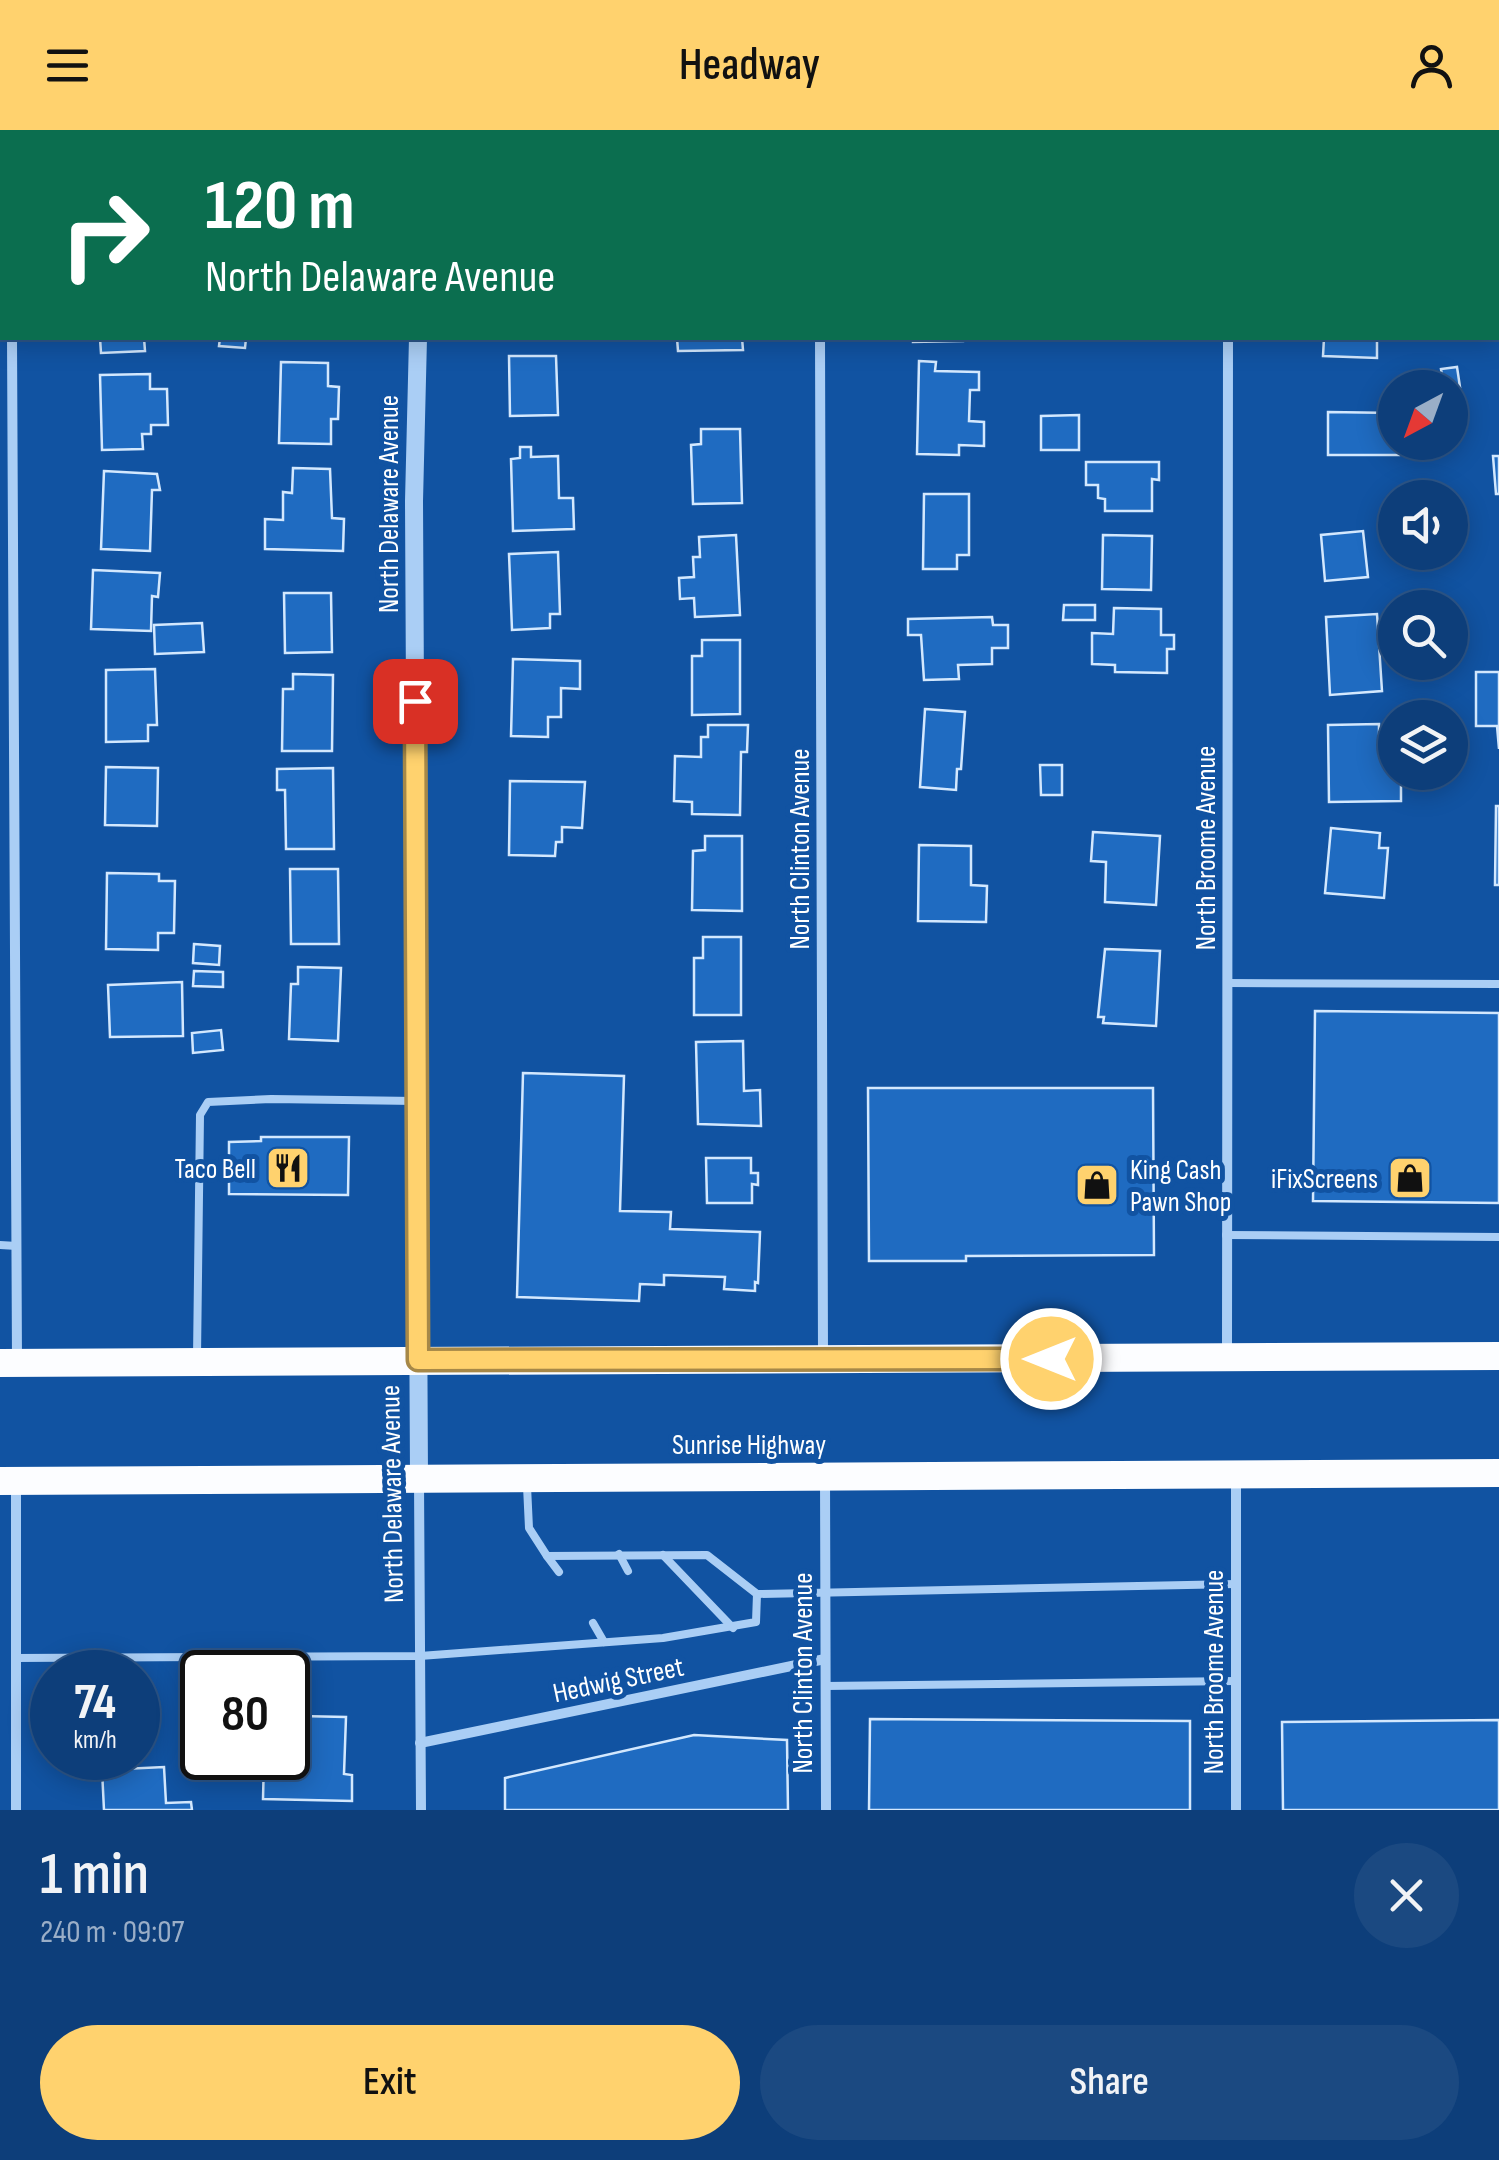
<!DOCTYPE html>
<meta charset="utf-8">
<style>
body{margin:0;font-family:"Sofia Sans Condensed",sans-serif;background:#1b4981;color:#f1f3f6;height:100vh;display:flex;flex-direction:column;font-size:38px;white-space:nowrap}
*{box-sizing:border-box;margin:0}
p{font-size:32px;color:#9aaec7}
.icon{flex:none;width:55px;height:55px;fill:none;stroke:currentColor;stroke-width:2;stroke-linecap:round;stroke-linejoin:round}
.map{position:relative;height:1680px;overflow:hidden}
.details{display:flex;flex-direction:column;background:#0d3e7a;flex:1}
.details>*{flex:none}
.guide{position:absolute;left:0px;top:0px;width:1500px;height:210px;box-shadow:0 5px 25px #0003,0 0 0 2px #2d578b;background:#0b6e4f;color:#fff;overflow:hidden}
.needle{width:65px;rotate:221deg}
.controls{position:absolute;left:1378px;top:240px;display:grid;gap:20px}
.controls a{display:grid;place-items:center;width:90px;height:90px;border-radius:50%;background:#0d3e7a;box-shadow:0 5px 25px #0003,0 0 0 2px #2d578b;font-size:50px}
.speed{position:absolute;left:30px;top:1520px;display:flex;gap:20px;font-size:50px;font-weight:700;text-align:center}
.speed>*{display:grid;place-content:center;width:130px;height:130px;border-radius:50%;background:#0d3e7a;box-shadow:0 5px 25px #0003,0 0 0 2px #2d578b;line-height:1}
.speed small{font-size:25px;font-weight:400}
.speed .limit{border:5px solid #111;border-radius:15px;background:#fff;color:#111}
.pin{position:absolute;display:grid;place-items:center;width:85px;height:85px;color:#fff;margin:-42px;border-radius:20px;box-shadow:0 5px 15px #0006}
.me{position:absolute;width:110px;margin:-55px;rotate:270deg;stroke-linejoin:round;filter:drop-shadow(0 0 8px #0008)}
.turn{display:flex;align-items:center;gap:35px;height:210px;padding:0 40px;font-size:45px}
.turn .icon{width:130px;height:130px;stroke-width:2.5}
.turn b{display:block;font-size:70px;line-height:85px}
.round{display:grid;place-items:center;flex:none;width:105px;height:105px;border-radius:52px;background:#1b4981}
.overview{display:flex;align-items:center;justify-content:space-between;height:170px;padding:0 40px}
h1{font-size:60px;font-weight:600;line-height:75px}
.action{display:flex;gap:20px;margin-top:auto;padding:20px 40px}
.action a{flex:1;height:115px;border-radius:60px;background:#ffd26e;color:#111;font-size:40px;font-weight:600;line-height:115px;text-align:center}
.action a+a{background:#1b4981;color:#f1f3f6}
header{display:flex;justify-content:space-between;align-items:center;height:130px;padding:0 40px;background:#ffd26e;color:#111;font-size:45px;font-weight:600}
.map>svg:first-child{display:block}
.building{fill:#1f6bc1;stroke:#d3e8fe;stroke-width:2.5}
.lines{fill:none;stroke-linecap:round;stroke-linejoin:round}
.service{stroke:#aacef5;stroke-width:8}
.minor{stroke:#aacef5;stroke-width:10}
.tertiary{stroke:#aacef5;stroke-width:18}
.trunk{stroke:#fcfdff;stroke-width:28}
.route-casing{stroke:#a68848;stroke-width:25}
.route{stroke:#ffd26e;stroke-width:18}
.labels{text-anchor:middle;stroke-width:10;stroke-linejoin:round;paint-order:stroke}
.street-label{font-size:28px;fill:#fff;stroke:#1153a2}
.poi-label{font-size:28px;fill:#fff;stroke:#1153a2;text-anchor:end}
</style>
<header><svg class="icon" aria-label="menu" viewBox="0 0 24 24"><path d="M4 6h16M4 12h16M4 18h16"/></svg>Headway<svg class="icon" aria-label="person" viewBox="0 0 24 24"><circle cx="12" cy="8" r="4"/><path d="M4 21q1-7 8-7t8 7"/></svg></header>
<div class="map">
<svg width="1499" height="1680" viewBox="0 0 1499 1680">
<rect width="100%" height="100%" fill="#1153a2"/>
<!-- building -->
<g class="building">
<rect x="1073" y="0" width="80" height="2"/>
<path d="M 100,208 L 144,208 L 145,221 L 101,223 Z"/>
<path d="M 220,208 L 246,208 L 245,218 L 219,216 Z"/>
<path d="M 677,208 L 742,208 L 743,220 L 678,221 Z"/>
<path d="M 913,208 L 963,208 L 963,211 L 913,212 Z"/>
<path d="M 1324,208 L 1377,208 L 1377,228 L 1323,226 Z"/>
<path d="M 509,226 L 556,226 L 558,285 L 510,286 Z"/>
<path d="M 919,231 L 936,232 L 935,241 L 979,242 L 979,260 L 970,260 L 969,291 L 984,292 L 984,316 L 959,315 L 959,325 L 917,324 Z"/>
<path d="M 281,232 L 328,233 L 328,256 L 339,257 L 338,289 L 331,289 L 331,314 L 279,313 Z"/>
<path d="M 1457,237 L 1460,257 L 1444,258 L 1441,239 Z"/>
<path d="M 150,244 L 150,259 L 167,259 L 168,295 L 151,295 L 151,304 L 142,304 L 143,319 L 102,320 L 100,245 Z"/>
<path d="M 1328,282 L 1395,283 L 1395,312 L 1409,312 L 1409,319 L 1399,320 L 1399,325 L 1328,325 Z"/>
<path d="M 1079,285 L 1079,320 L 1041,320 L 1041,286 Z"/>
<path d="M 701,299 L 740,299 L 742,373 L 693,374 L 691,315 L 701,314 Z"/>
<path d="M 520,317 L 531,317 L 531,327 L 558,326 L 559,368 L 573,368 L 574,399 L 513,401 L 511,329 L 520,328 Z"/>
<path d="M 1493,326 L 1499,326 L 1499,364 L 1496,364 Z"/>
<path d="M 1086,332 L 1159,332 L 1159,350 L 1152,349 L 1152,381 L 1105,381 L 1105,369 L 1098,368 L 1098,355 L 1086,355 Z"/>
<path d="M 293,338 L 330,339 L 332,388 L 344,389 L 343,421 L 265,419 L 265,389 L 283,390 L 283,362 L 292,363 Z"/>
<path d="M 104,341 L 157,344 L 160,360 L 152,360 L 150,421 L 101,419 Z"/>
<path d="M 924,364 L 969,364 L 969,425 L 957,425 L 957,439 L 923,439 Z"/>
<path d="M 1363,401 L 1368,447 L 1325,451 L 1321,405 Z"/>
<path d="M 736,405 L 740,485 L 695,487 L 694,468 L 680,469 L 679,448 L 694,447 L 693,427 L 700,427 L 699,407 Z"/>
<path d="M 1103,405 L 1152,406 L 1151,460 L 1102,459 Z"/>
<path d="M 558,422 L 560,484 L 550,484 L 550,498 L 512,500 L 509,424 Z"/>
<path d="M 93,440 L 160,443 L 158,467 L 152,466 L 151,501 L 91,499 Z"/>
<path d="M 284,463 L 331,463 L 332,522 L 285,523 Z"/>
<path d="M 1064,475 L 1095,475 L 1095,490 L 1063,490 Z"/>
<path d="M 1114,478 L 1161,479 L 1161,505 L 1174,505 L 1174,519 L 1167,519 L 1167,543 L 1115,542 L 1115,535 L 1092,534 L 1092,503 L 1113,504 Z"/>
<path d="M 1377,484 L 1382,561 L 1330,565 L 1326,487 Z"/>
<path d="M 992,487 L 993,495 L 1008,495 L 1008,518 L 992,518 L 992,534 L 958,535 L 959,549 L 924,550 L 921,505 L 908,505 L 908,489 Z"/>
<path d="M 202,493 L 204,522 L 155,524 L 154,495 Z"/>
<path d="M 702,510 L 740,510 L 740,584 L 692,585 L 692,526 L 702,526 Z"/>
<path d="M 513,529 L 580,531 L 580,559 L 561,558 L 561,587 L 548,587 L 548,607 L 511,606 Z"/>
<path d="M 155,539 L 157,595 L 148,595 L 148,611 L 106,612 L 106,540 Z"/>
<path d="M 1476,542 L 1499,542 L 1499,619 L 1497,596 L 1476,596 Z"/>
<path d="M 293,544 L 333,545 L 332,621 L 282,621 L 283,559 L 293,559 Z"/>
<path d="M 925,579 L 965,582 L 961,639 L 957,639 L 956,660 L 920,657 Z"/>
<path d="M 1379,594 L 1379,624 L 1395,623 L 1395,642 L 1401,642 L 1401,671 L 1329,672 L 1328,595 Z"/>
<path d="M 708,595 L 748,595 L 747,622 L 741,622 L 740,685 L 692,684 L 692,672 L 674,671 L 675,626 L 701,627 L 701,607 L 708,607 Z"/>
<path d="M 1040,635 L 1062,635 L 1062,665 L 1041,665 Z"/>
<path d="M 106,637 L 158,638 L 157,696 L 105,695 Z"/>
<path d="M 333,638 L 334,719 L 286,719 L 285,660 L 277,660 L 277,639 Z"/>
<path d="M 510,651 L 585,652 L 582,698 L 562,697 L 562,712 L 556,712 L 555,726 L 509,725 Z"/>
<path d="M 1496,676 L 1499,676 L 1499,755 L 1495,755 Z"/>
<path d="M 1331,698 L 1380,703 L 1379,718 L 1388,718 L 1384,768 L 1325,763 Z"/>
<path d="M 1093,702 L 1160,706 L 1156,775 L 1105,772 L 1106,732 L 1091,731 Z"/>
<path d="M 705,706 L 742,706 L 742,781 L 692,780 L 693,721 L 705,720 Z"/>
<path d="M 919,715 L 971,716 L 971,755 L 987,756 L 986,792 L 918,791 Z"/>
<path d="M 290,739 L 338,739 L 339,814 L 291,814 Z"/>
<path d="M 107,743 L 159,744 L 159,751 L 175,751 L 174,803 L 158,803 L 158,820 L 106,819 Z"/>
<path d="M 703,807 L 741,807 L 741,885 L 694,885 L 694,828 L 703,828 Z"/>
<path d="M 194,814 L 220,816 L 219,835 L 193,833 Z"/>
<path d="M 1105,819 L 1160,821 L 1156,896 L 1103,893 L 1104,887 L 1098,887 Z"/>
<path d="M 298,837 L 341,838 L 338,911 L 289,909 L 291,854 L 298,854 Z"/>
<path d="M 194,841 L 223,842 L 223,857 L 193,856 Z"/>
<path d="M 182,852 L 183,906 L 110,907 L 108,855 Z"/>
<path d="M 1315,881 L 1499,883 L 1499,1073 L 1313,1071 Z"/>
<path d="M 221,900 L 223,920 L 193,923 L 192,903 Z"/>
<path d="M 743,911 L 744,961 L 760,960 L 761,996 L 698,994 L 696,912 Z"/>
<path d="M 523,943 L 624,946 L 620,1081 L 671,1082 L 670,1099 L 760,1102 L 758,1153 L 755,1152 L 755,1161 L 724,1159 L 725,1147 L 664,1145 L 664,1155 L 640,1154 L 639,1171 L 517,1167 Z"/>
<path d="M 868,958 L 1153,958 L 1154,1125 L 966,1126 L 966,1131 L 869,1131 Z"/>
<path d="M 261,1007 L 349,1007 L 348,1065 L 229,1064 L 229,1012 L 261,1011 Z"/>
<path d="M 706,1028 L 751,1028 L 751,1043 L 758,1043 L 758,1055 L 752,1054 L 752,1073 L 707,1073 Z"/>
<path d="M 299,1586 L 346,1587 L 344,1644 L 352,1645 L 352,1671 L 263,1669 L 264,1628 L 288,1628 L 288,1613 L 298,1614 Z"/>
<path d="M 870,1589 L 1190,1591 L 1190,1680 L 869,1680 Z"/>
<path d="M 1499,1590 L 1499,1680 L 1283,1680 L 1282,1592 Z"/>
<path d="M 694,1605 L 787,1610 L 788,1680 L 505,1680 L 505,1648 Z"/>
<path d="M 164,1637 L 166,1673 L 191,1672 L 192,1680 L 104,1680 L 102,1640 Z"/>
</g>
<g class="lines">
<!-- service -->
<g class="service">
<path d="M 1227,853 L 1499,854"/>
<path d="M 1226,1105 L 1499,1107"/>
<path d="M 0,1115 L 17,1116"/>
<path d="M 197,1227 L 200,985 L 208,972 L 271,969 L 416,971"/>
<path d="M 619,1424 L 628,1441"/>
<path d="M 663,1425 L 733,1498"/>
<path d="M 547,1426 L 559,1442"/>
<path d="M 757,1464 L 1236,1454"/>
<path d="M 593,1493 L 604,1512"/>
<path d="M 15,1528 L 420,1526 L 663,1508 L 756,1492 L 757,1464 L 707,1425 L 547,1426 L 529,1398 L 527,1356"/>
<path d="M 825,1556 L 1236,1551"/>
</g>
<!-- minor -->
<g class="minor">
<path d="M 11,0 L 11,2"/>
<path d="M 820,0 L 820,2"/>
<path d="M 1228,0 L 1228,2"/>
<path d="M 12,208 L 17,1231"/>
<path d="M 820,208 L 823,1226"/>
<path d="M 1227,1226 L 1228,208"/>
<path d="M 825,1347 L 826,1680"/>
<path d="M 419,1351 L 421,1680"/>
<path d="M 16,1352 L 16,1680"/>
<path d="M 420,1613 L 825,1529"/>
<path d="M 1236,1680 L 1236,1346"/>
</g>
<!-- tertiary -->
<g class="tertiary">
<path d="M 420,0 L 420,2"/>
<path d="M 1498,68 L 1499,68"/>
<path d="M 0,78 L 2,78"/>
<path d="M 418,208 L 414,371 L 419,1347"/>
</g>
<!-- trunk -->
<g class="trunk">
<path d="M 0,1233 L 1499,1226"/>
<path d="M 0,1351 L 1499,1343"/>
</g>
</g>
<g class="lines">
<defs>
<path id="route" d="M 415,571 L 418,1230 L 1051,1229"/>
</defs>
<!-- route casing -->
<use href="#route" class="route-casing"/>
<!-- route -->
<use href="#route" class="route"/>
</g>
<!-- icons -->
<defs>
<symbol id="restaurant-square" viewBox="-11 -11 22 22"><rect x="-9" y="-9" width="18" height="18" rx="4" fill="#ffd26e" stroke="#1153a2"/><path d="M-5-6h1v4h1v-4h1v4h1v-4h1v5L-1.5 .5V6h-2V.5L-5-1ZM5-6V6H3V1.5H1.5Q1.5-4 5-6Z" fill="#111"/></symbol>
<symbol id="shop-square" viewBox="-11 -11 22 22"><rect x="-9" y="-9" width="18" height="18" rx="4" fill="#ffd26e" stroke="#1153a2"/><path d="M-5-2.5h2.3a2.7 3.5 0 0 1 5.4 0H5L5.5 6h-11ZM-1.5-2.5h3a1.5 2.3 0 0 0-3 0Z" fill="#111"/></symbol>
</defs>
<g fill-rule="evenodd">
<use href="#restaurant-square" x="263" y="1013" width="50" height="50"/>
<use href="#shop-square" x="1385" y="1023" width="50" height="50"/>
<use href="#shop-square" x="1072" y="1030" width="50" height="50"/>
</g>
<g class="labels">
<!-- street labels -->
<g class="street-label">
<text transform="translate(388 374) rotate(-90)" y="10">North Delaware Avenue</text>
<text transform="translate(1205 718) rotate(-90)" y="10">North Broome Avenue</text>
<text transform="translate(799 719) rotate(-90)" y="10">North Clinton Avenue</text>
<text x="749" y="1324">Sunrise Highway</text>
<text transform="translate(391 1364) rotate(-91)" y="10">North Delaware Avenue</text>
<text transform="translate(1213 1542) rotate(-90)" y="10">North Broome Avenue</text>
<text transform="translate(802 1543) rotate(-90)" y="10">North Clinton Avenue</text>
<text transform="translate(618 1549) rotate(-12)" y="10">Hedwig Street</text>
</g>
<!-- poi labels -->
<g class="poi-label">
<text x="256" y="1048">Taco Bell</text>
<text x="1130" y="1049" text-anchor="start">King Cash<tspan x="1130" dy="32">Pawn Shop</tspan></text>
<text x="1378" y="1058">iFixScreens</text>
</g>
</g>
</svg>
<div class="controls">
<a><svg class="needle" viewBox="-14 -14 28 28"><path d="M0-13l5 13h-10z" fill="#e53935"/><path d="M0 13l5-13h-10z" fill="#9aaec7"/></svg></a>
<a><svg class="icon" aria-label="sound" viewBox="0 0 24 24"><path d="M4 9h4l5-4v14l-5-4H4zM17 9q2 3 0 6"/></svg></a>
<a><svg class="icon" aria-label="search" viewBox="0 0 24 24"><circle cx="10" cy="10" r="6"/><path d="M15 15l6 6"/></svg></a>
<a><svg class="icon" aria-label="layers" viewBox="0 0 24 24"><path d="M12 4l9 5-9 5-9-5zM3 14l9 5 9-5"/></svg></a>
</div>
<div class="speed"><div>74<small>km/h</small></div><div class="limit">80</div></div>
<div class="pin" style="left:415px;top:571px;background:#d93025"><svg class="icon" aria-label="arrive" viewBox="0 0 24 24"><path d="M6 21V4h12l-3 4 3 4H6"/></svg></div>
<svg class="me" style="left:1051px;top:1229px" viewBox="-20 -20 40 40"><circle r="17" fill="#ffd26e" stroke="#fff" stroke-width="3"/><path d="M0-11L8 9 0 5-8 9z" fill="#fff"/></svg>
<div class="guide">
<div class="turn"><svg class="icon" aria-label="right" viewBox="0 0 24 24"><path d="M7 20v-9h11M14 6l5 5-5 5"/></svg><div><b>120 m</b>North Delaware Avenue</div></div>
</div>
</div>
<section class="details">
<div class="overview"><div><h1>1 min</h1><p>240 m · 09:07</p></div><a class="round"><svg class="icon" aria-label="close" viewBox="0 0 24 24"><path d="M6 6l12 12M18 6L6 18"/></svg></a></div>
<div class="action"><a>Exit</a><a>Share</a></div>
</section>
